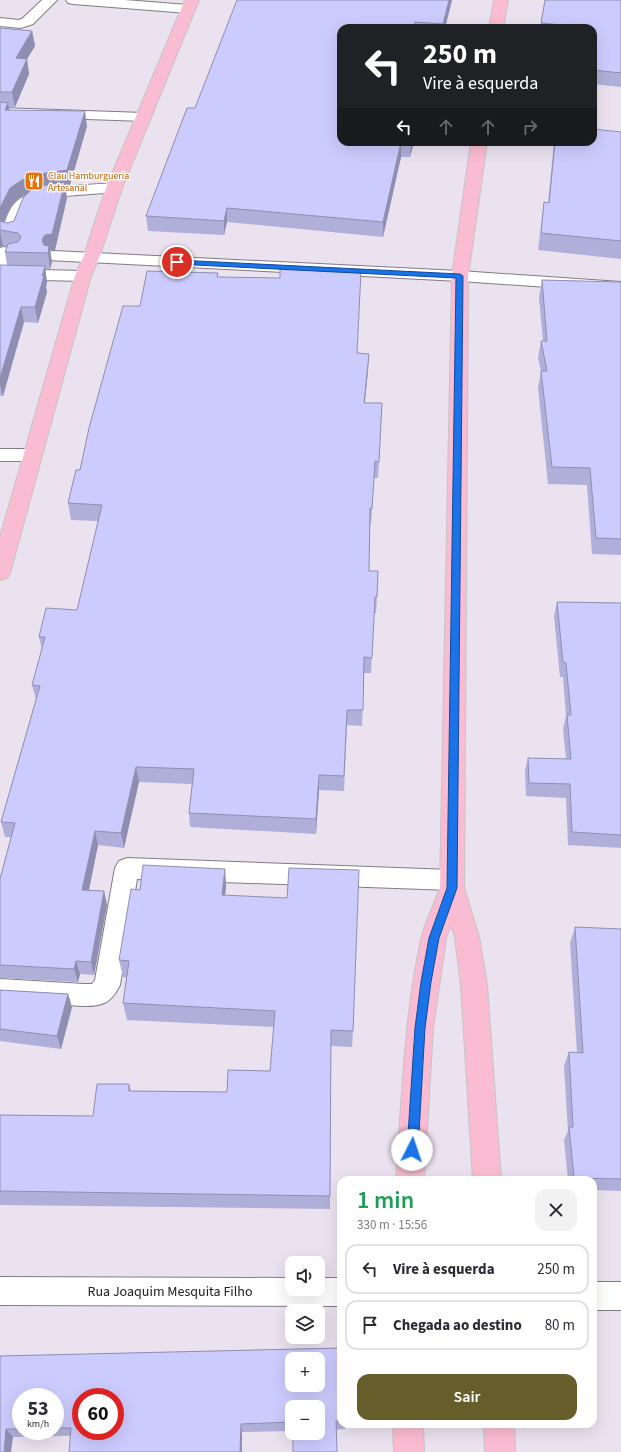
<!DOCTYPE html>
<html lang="pt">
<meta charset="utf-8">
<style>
body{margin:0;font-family:"Source Sans 3",sans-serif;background:#f2f2f3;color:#2b2b33;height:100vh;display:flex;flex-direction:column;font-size:15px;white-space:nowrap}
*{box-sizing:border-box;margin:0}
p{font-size:13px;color:#7c7c81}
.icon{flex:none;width:22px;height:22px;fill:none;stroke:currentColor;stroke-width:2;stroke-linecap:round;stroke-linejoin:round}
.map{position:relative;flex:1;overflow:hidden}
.panel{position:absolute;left:337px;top:1176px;width:260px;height:252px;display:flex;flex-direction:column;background:#fff;border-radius:12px;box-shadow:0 4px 16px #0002}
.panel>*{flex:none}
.banner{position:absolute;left:337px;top:24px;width:260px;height:122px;border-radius:12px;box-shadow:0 4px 16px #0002;background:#202124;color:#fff;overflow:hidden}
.fabs{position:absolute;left:285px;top:1256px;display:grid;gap:8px}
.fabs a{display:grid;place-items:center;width:40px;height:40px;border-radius:8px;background:#fff;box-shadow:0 4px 16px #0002;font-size:20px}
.speed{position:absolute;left:12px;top:1388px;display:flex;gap:8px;font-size:20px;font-weight:700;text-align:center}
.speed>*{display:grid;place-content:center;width:52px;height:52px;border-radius:50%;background:#fff;box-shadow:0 4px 16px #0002;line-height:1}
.speed small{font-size:10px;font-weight:400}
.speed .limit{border:6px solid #d22;background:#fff;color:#111}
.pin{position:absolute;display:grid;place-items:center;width:34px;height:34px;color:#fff;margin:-17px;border:2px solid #fff;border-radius:50%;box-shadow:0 1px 4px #0007}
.me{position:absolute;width:44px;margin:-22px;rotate:4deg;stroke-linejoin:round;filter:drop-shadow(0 0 3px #0008)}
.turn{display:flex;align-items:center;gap:14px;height:84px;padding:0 20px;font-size:18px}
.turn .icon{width:52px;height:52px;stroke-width:2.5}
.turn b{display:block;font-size:28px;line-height:34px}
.lanes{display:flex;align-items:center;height:38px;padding:0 20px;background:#0003;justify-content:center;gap:20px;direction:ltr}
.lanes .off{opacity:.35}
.round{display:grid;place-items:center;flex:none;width:42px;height:42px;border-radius:12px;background:#f2f2f3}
.overview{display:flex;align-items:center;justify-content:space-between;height:68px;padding:0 20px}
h1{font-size:24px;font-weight:600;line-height:30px;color:#1e9e55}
.action{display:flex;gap:8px;margin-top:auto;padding:8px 20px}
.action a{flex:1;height:46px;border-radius:12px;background:#655e2b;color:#fff;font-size:16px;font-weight:600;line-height:46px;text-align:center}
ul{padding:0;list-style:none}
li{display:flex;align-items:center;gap:12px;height:50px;margin:0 8px 6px;padding:0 12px;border:2px solid #e1e1e2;border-radius:12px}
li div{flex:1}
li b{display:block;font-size:15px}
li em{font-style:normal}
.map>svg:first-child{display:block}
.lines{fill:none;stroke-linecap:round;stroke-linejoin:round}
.minor-casing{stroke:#827b87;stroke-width:2}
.major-casing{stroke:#c6c5c6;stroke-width:2}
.minor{fill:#fff;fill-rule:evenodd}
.major{fill:#fabcd2;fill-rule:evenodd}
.wall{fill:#afafda;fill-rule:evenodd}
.shaded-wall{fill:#8f8eb1}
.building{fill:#cccbfd;stroke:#8f8eb1;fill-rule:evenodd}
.route{fill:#1a73e8;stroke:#114b97}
.labels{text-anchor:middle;stroke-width:3;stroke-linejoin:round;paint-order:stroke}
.far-food-label{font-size:10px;fill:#c56008;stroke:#fff;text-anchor:start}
.near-street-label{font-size:14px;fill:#232025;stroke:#fff}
</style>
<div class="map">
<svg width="621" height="1452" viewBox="0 0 621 1452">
<rect width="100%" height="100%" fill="#eae2ef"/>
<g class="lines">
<defs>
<g id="minor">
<path d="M 42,0 L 57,0 L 33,24 L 21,28 L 0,26 L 0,18 L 19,20 L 23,18 Z"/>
<path d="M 66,0 L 125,0 L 188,5 L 193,6 L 195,9 L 193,12 L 188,13 L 73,4 L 68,3 Z"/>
<path d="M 0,108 L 144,113 L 149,114 L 151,117 L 149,120 L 144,121 L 0,116 Z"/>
<path d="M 114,183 L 120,185 L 122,188 L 120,191 C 99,196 39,192 26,210 C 21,217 21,228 16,235 L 10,237 L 4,235 L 2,232 C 5,222 8,209 17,201 C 34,186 91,185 114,183 Z"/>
<path d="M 3,247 L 21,250 L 23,253 L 21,256 L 10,258 L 6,268 L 0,269 L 83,271 L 89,272 L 91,276 L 89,280 L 83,281 L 0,279 L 0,248 Z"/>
<path d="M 54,251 L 460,271 L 621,282 L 621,292 L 460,281 L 48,260 L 46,256 L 48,252 Z"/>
<path d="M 0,449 L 32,449 L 39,450 L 41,455 L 39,460 L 32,461 L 0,461 Z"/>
<path d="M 127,858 L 452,870 L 460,873 L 464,880 L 460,887 L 452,890 L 137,879 L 120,985 C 111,1003 103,1006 84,1006 L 0,1001 L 0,979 L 84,984 L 92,984 L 95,980 L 115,868 L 119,861 Z"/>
<path d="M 0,1277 L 292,1278 L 292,1289 L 318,1289 L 318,1278 L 341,1278 L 341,1306 L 0,1305 Z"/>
<rect x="593" y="1282" width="28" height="28"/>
</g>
<g id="major">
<path d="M 185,0 L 199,0 L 122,188 L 99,258 L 91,276 L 10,573 L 7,578 L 0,580 L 0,537 L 75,276 L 83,258 L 106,188 Z"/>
<path d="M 494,0 L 508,0 L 503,28 L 489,28 Z"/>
<path d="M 471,142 L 487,142 L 468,276 L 464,888 L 479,937 L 487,985 L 501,1180 L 473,1180 L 461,985 L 455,937 L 451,925 L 446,938 L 433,1028 L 424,1180 L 396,1180 C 402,1100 404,1018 421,940 C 425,922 434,905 440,888 L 452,276 Z"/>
<path d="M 393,1424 L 423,1424 L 424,1452 L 394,1452 Z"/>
<path d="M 484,1424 L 514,1424 L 515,1452 L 485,1452 Z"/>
</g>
</defs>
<!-- minor casing -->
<use href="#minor" class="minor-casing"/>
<!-- major casing -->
<use href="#major" class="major-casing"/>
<!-- minor -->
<use href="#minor" class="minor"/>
<!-- major -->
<use href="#major" class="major"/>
</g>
<!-- wall -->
<g class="wall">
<path d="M 237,0 L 452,0 L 445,28 L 341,28 L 341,142 L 414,142 L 410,157 L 401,157 L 383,237 L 227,222 L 224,235 L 148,231 L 146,216 L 187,108 L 195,108 Z"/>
<path d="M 545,0 L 621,0 L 621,87 L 593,84 L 593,28 L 540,28 Z"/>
<path d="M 0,28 L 32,31 L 35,46 L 27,59 L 29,74 L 15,107 L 9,107 L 9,110 L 87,126 L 70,185 L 65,186 L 67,198 L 55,250 L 50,250 L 52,262 L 50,269 L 45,269 L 47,282 L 46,287 L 47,292 L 38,323 L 24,322 L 3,396 L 0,396 L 0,265 L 7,265 L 5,252 L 7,246 L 3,246 L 0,247 ZM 27,194 L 14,221 L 7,223 L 4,222 L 13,203 L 24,195 Z"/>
<path d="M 621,132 L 621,259 L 538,250 L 544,202 L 548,203 L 554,142 L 593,142 Z"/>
<path d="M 218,273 L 218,277 L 358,353 L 368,370 L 365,403 L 382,403 L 378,478 L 374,478 L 371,525 L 370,525 L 369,571 L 377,597 L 376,613 L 374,613 L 371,673 L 364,673 L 362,726 L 347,725 L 344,791 L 319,790 L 316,834 L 190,827 L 189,813 L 192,784 L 139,782 L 124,848 L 98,845 L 89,890 L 104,891 L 107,905 L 94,975 L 80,974 L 78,982 L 0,978 L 0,879 L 11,837 L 5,837 L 1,822 L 36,699 L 32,685 L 42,649 L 39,637 L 77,610 L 98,521 L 71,520 L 68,503 L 140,306 Z"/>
<path d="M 542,280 L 621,282 L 621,555 L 592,554 L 587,485 L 548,484 L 538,388 L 541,371 L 538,358 L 541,341 L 543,341 L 539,297 Z"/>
<path d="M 557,602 L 621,603 L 621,848 L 568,845 L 566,798 L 526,796 L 525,771 L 528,758 L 566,759 L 563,729 L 566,716 L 563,677 L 560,677 L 554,616 Z"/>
<path d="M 225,869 L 226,887 L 225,895 L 353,1031 L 352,1047 L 331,1046 L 330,1209 L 0,1205 L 0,1115 L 93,1116 L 131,1091 L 227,1092 L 270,1071 L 274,1027 L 127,1020 L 123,1003 L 127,978 L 123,977 L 119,960 L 140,890 Z"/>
<path d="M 575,927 L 621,929 L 621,1191 L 593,1190 L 593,1180 L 568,1180 L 564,1140 L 568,1131 L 564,1066 L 569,1052 L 577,1053 L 570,943 Z"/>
<path d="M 0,990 L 68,994 L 72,1007 L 61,1049 L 0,1041 Z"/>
<path d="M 341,1348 L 341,1424 L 346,1424 L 345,1429 L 293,1433 L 292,1407 L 292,1431 L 13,1437 L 0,1452 L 0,1356 ZM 21,1397 L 55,1397 L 55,1431 L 21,1431 Z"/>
</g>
<!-- shaded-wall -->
<g class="shaded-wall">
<path d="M 449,0 L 452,0 L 445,28 L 443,28 L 443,24 Z"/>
<path d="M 32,31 L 35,46 L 27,59 L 29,74 L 15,107 L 12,92 L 16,58 Z"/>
<path d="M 8,103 L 11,118 L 5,110 Z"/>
<path d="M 85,111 L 87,126 L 70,185 L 65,186 L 67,198 L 55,250 L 50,250 L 52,262 L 50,269 L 48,253 L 46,253 L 42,240 L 49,188 L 24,195 L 13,203 L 0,229 L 0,208 L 10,188 Z"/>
<path d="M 401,142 L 401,157 L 383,237 L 383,222 Z"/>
<path d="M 411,142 L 414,142 L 410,157 L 411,143 Z"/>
<path d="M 227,208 L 227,222 L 224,235 L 224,221 Z"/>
<path d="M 0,230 L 3,246 L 0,247 Z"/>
<path d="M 45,266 L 47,282 L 46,287 L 47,292 L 38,323 L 35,307 Z"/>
<path d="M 21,307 L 24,322 L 3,396 L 0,384 L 0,378 Z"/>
<path d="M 369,354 L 368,370 L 363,419 L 364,403 Z"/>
<path d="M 136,767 L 139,782 L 124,848 L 121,833 Z"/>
<path d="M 319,775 L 319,790 L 316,834 L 316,819 Z"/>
<path d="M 95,831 L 98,845 L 86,904 L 82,890 Z"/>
<path d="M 225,869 L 226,887 L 223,913 L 222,895 Z"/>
<path d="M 104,891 L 107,905 L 94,975 L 91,962 Z"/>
<path d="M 76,961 L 80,974 L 78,982 L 74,969 Z"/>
<path d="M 68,994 L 72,1007 L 61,1049 L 57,1036 Z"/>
<path d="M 129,1084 L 133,1100 L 129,1091 Z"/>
<path d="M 241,1424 L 242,1432 L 242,1452 L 240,1452 Z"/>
<path d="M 6,1429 L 13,1437 L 11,1452 L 4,1452 Z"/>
</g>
<!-- building -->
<g class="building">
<path d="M 237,0 L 449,0 L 443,24 L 415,22 L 414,28 L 341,28 L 341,142 L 411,142 L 411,143 L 401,142 L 383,222 L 227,208 L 224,221 L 146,216 L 187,108 L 195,108 Z"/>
<path d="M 545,0 L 621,0 L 621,73 L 593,70 L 593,28 L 562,28 L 562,25 L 541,23 Z"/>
<path d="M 0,28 L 32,31 L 16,58 L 27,59 L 12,92 L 0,92 Z"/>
<path d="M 0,102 L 8,103 L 5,110 L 85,111 L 67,170 L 46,173 L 22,180 L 10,188 L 0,208 Z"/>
<path d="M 593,129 L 621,132 L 621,241 L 541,233 L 544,202 L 549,203 L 555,142 L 593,142 Z"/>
<path d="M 65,182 L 52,234 L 45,235 L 42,240 L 44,245 L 49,246 L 48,253 L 5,252 L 8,244 L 18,242 L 21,237 L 18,233 L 0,230 L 0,221 L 7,223 L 14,221 L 23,198 L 31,190 L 41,186 Z"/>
<path d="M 0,265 L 45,266 L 42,276 L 44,276 L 35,307 L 21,307 L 0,378 Z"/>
<path d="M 280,269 L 361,271 L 357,353 L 369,354 L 364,403 L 382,403 L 379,462 L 375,461 L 372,509 L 370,508 L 369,571 L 378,571 L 377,597 L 375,597 L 372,658 L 364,657 L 363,710 L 347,710 L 344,776 L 319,775 L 316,819 L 189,813 L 194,769 L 136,767 L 121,833 L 95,831 L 82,890 L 104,891 L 91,962 L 76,961 L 74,969 L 0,965 L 0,879 L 15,823 L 1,822 L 40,686 L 32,685 L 45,637 L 39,637 L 46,608 L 77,610 L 102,505 L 68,503 L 76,470 L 80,470 L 89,428 L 123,306 L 140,306 L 147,271 L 218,273 L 217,277 L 280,278 Z"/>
<path d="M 542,280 L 621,282 L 621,539 L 596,538 L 590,468 L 552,467 L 541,371 L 547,371 L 541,341 L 547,341 Z"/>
<path d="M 557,602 L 621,603 L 621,835 L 572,832 L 570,784 L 529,783 L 528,758 L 571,759 L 567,715 L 571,715 L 566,663 L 563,662 Z"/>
<path d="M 143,865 L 225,869 L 222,895 L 287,898 L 289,868 L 359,870 L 353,1031 L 331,1030 L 330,1196 L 0,1191 L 0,1115 L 93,1116 L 97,1084 L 129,1084 L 129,1091 L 227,1092 L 228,1070 L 270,1071 L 275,1011 L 123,1003 L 129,961 L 119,960 L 131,889 L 140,890 Z"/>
<path d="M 575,927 L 621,929 L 621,1179 L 574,1178 L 569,1127 L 573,1127 L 569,1052 L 583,1053 Z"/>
<path d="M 0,990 L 68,994 L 57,1036 L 0,1029 Z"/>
<path d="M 341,1348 L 341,1421 L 336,1421 L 337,1452 L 293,1452 L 293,1433 L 318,1433 L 318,1407 L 292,1407 L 292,1422 L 241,1424 L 240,1452 L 69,1452 L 71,1428 L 55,1428 L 55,1397 L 21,1397 L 21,1429 L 6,1429 L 4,1452 L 0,1452 L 0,1356 ZM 292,1359 L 318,1359 L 318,1385 L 292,1385 ZM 81,1397 L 115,1397 L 115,1431 L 81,1431 Z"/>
</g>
<!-- route -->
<path class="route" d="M 177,260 L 460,274 L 463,276 L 457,888 L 439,938 L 431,982 L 425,1028 L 418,1150 L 416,1153 L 412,1155 L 408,1153 L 407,1150 L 415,1028 L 421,982 L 429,938 L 447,888 L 456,278 L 175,264 L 175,261 Z"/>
<!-- icons -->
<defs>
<symbol id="restaurant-square" viewBox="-11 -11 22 22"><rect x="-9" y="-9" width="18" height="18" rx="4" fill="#e8710a" stroke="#fff"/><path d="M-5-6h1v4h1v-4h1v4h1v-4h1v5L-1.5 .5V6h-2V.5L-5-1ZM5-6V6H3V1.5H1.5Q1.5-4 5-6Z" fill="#fff"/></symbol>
</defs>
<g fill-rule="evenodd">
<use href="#restaurant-square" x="23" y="170" width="22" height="22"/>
</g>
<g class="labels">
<!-- far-food labels -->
<g class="far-food-label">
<text x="48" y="179">Clau Hamburgueria<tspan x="48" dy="12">Artesanal</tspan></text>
</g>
<!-- near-street labels -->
<g class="near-street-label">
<text x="170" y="1296">Rua Joaquim Mesquita Filho</text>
</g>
</g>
</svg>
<div class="fabs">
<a><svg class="icon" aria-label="sound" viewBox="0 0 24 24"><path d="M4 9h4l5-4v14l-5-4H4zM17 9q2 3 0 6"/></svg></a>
<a><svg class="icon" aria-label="layers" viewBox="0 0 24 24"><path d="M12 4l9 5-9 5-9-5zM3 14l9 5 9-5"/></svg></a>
<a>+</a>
<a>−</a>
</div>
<div class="speed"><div>53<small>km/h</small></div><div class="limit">60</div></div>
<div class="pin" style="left:177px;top:262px;background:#d93025"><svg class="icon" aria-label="arrive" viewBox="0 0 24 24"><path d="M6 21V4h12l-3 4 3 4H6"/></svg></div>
<svg class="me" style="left:412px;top:1150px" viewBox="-20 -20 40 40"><circle r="19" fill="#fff"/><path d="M0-13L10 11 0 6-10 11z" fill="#1a73e8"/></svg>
<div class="banner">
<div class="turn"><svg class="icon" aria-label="left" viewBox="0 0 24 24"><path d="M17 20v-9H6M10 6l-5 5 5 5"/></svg><div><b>250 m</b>Vire à esquerda</div></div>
<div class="lanes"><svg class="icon" aria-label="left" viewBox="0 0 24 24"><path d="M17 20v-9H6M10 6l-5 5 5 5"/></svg><svg class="icon off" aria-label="ahead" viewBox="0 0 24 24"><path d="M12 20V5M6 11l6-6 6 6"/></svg><svg class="icon off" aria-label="ahead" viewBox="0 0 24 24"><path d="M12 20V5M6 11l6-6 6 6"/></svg><svg class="icon off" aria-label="right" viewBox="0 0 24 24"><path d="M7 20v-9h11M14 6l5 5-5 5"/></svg></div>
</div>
<section class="panel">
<div class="overview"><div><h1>1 min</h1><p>330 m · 15:56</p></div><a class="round"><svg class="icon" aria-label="close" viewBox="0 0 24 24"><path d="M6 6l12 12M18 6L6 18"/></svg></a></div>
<ul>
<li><svg class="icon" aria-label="left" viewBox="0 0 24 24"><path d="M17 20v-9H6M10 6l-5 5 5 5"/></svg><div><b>Vire à esquerda</b></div><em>250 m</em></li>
<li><svg class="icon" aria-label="arrive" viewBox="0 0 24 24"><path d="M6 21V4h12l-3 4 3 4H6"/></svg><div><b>Chegada ao destino</b></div><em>80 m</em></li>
</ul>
<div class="action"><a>Sair</a></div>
</section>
</div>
